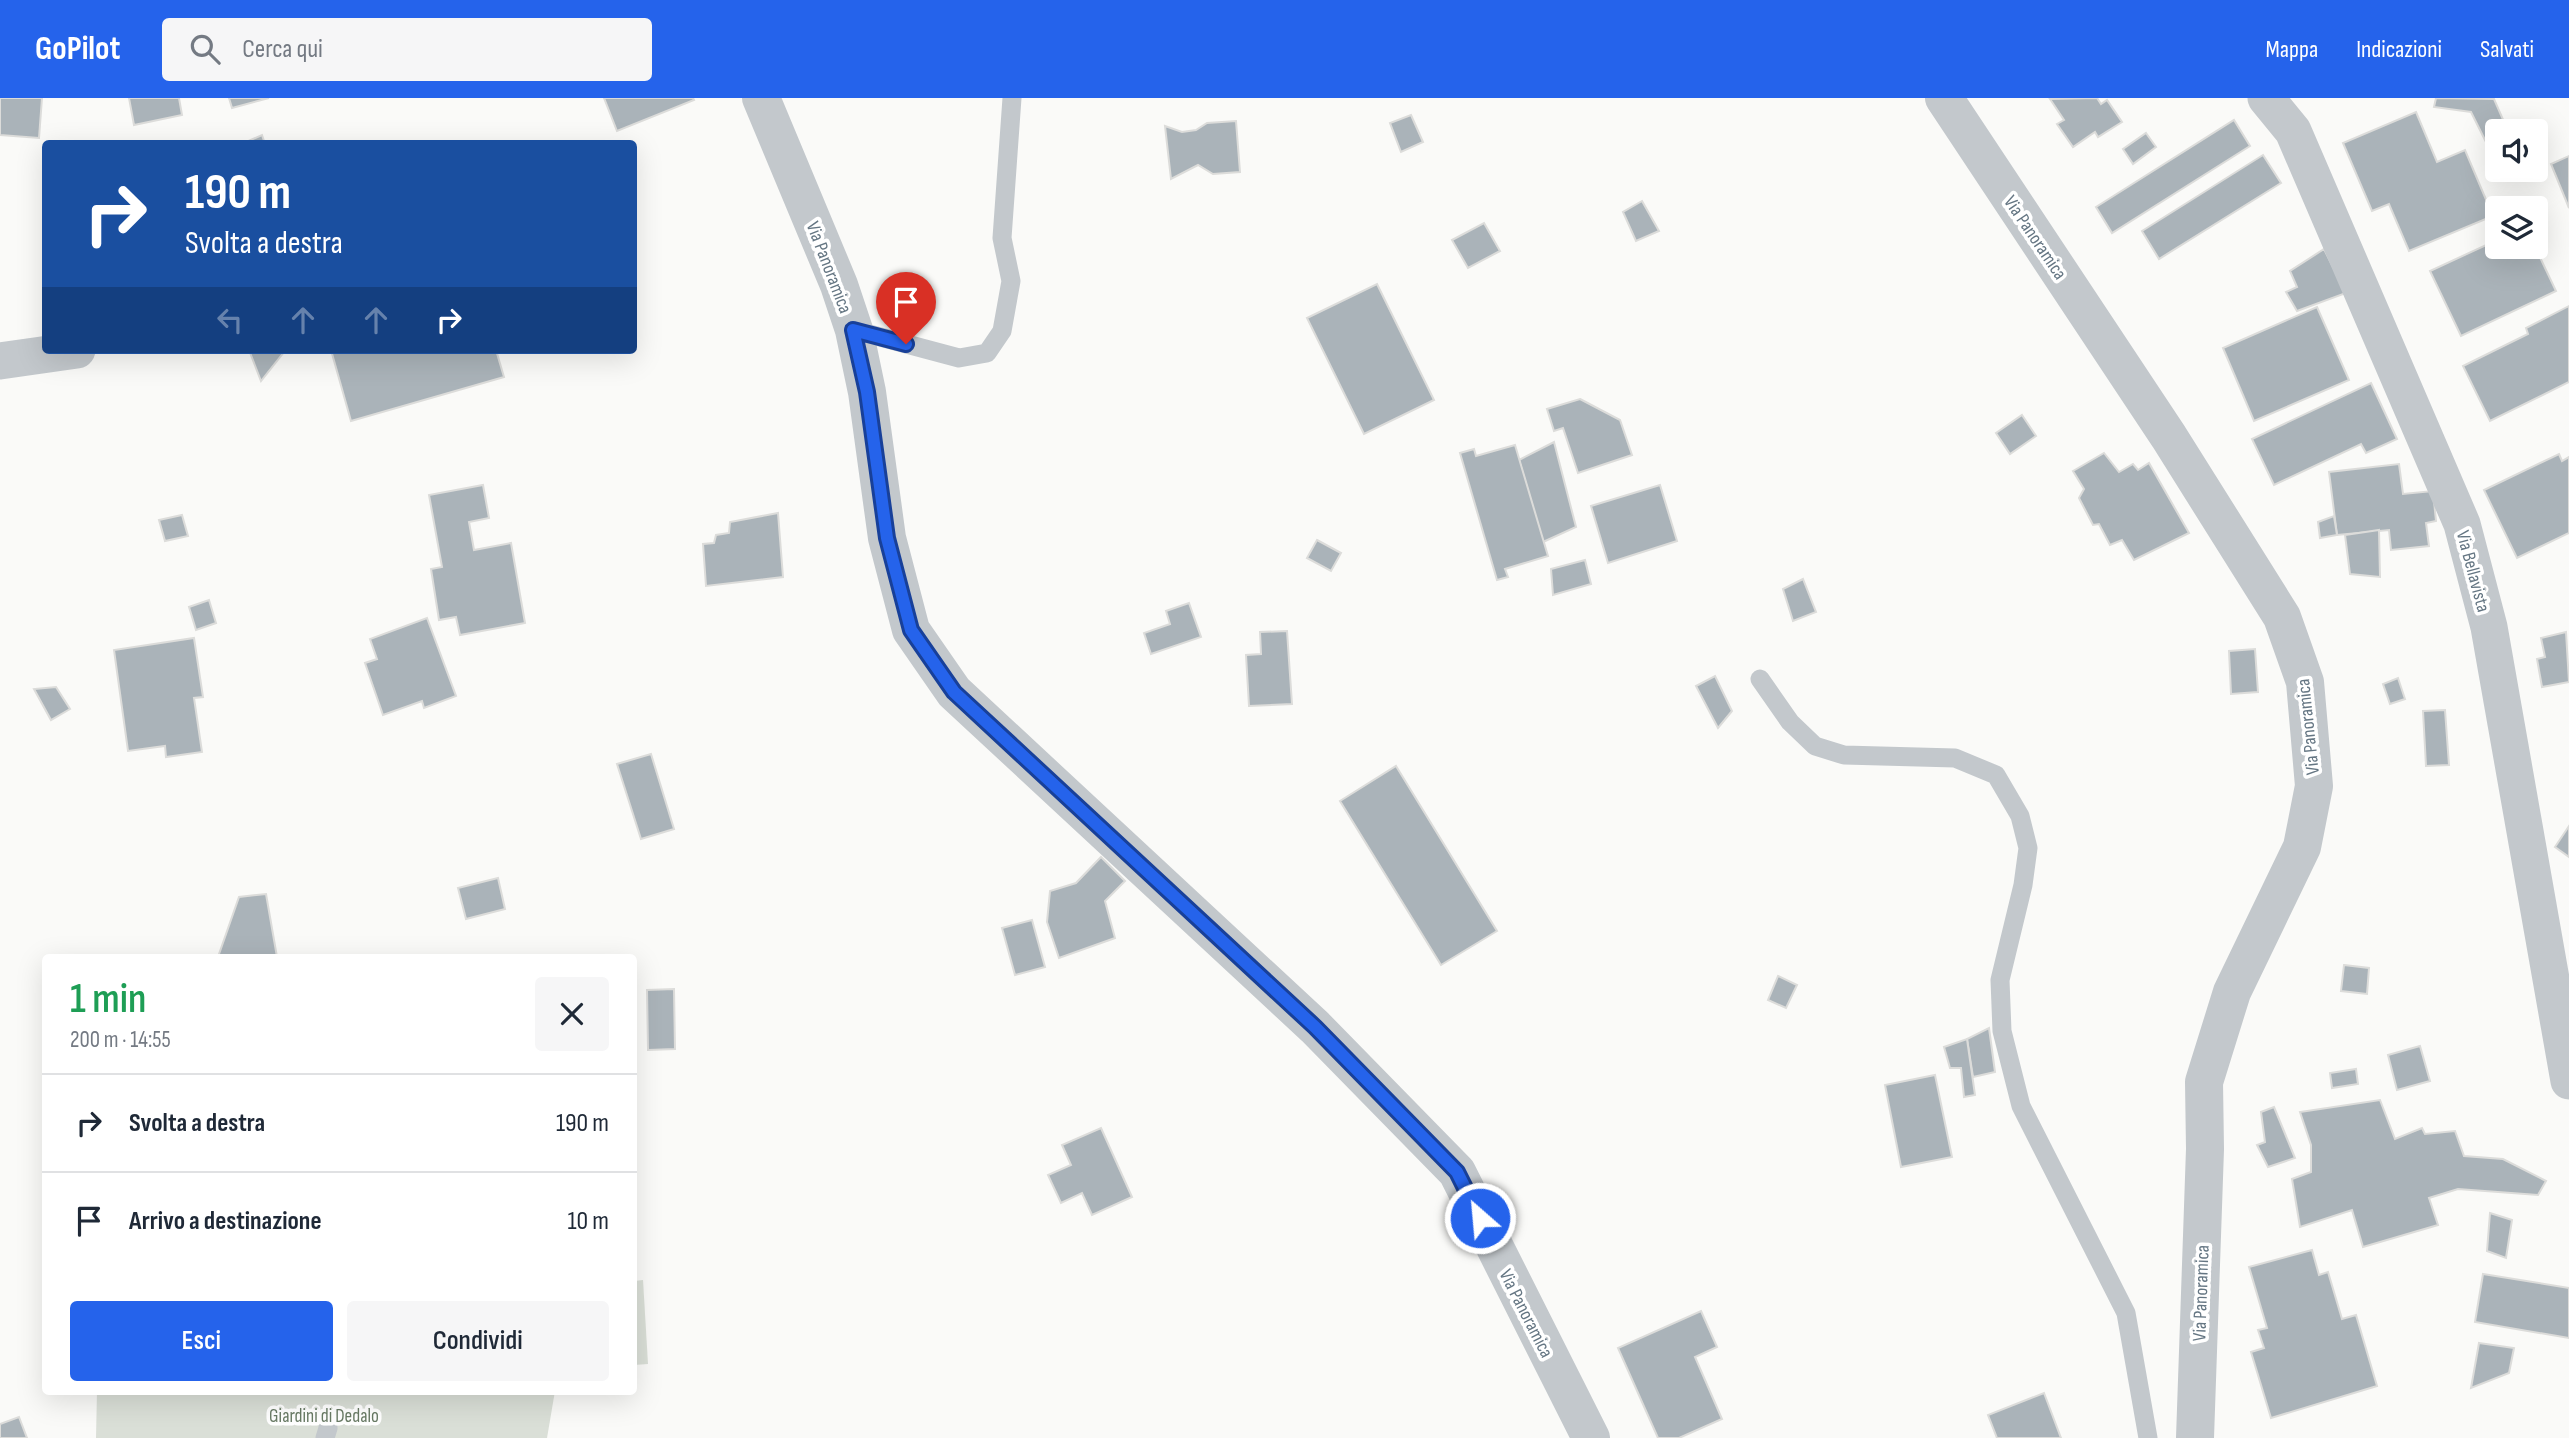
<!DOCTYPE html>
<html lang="it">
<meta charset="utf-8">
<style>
body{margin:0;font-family:"Sofia Sans Condensed",sans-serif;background:#f6f6f7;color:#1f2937;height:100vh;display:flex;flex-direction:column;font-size:26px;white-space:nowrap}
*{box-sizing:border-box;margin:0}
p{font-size:23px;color:#747a83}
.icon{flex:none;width:38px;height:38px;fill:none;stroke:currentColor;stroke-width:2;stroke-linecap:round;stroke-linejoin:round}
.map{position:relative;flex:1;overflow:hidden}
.details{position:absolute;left:42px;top:856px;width:595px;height:441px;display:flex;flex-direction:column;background:#fff;border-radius:7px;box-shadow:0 7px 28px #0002}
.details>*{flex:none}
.hud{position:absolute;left:42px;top:42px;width:595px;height:214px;border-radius:7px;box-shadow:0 7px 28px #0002;background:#1a4fa0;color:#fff;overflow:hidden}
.fabs{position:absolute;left:2485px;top:21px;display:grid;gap:14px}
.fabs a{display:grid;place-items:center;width:63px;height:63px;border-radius:7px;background:#fff;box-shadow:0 7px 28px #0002;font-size:35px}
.pin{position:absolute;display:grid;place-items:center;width:60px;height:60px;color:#fff;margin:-72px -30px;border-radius:50% 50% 50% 0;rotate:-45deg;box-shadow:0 0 7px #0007}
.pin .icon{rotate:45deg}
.me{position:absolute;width:77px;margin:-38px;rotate:333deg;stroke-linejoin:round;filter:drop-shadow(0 0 5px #0008)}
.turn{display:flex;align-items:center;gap:24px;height:147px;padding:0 28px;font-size:32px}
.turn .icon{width:91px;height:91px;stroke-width:2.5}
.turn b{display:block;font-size:49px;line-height:60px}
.lanes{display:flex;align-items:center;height:66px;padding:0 28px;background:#0003;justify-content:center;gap:35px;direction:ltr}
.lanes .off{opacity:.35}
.round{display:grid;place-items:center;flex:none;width:74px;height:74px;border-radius:7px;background:#f6f6f7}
.overview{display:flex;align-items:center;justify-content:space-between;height:119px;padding:0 28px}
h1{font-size:42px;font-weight:600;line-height:52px;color:#1e9e55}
.cta{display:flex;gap:14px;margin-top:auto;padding:14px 28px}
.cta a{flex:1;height:80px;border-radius:7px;background:#2563eb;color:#fff;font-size:28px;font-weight:600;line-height:80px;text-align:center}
.cta a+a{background:#f6f6f7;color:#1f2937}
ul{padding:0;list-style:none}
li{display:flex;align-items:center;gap:21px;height:98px;padding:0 28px;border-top:2px solid #e0e1e3}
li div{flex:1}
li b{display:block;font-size:26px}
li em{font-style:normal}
header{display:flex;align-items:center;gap:42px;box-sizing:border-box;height:98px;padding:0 35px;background:#2563eb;color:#fff}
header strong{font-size:33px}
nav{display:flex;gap:38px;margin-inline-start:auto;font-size:24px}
.search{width:490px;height:63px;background:#f6f6f7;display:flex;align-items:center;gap:18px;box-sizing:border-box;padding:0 24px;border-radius:7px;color:#747a83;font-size:26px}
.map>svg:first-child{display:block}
.green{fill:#dadfd7}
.building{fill:#aab3b9;stroke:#dcdcda;stroke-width:2}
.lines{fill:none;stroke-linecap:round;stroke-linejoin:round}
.service{stroke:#c3c8cc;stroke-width:19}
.minor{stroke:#c3c8cc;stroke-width:37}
.tertiary{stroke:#c3c8cc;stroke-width:38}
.route-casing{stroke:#184099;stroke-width:18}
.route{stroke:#2563eb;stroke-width:12}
.labels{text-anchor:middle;stroke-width:7;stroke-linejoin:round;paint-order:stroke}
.street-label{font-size:19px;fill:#657683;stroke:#fff}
.park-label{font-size:19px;fill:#687a64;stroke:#fff}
</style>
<header>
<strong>GoPilot</strong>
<div class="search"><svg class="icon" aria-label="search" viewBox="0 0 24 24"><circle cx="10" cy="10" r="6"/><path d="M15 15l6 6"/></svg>Cerca qui</div>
<nav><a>Mappa</a><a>Indicazioni</a><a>Salvati</a></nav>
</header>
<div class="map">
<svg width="2569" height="1340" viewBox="0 0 2569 1340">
<rect width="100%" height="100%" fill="#fafaf8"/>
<!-- green -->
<g class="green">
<path d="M 643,1182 L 648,1266 L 634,1267 L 634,1183 Z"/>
<path d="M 97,1293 L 555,1293 L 547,1340 L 96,1340 Z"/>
</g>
<!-- building -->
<g class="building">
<path d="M 0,0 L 42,0 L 39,40 L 0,37 Z"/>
<path d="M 129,0 L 179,0 L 182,17 L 134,27 Z"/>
<path d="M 229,0 L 269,0 L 232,10 Z"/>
<path d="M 604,0 L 693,0 L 694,2 L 617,33 Z"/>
<path d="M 2097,0 L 2101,6 L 2107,2 L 2122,24 L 2098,39 L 2095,34 L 2073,49 L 2057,26 L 2064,22 L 2050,1 Z"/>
<path d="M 2436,0 L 2494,1 L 2508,33 L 2497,33 L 2497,66 L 2471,14 L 2434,9 Z"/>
<path d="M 2416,14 L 2437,64 L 2465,52 L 2493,118 L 2409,153 L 2389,106 L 2372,113 L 2343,45 Z"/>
<path d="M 1411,17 L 1423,44 L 1401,54 L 1390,25 Z"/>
<path d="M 2234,22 L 2250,48 L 2112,135 L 2096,109 Z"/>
<path d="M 1236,23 L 1240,74 L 1213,76 L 1198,67 L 1171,81 L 1165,28 L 1182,34 L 1196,32 L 1207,25 Z"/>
<path d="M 2146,35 L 2156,49 L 2133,66 L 2123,51 Z"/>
<path d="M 262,37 L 265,46 L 244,46 L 244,45 Z"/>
<path d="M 2263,57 L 2281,85 L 2159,161 L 2142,133 Z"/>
<path d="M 2569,58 L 2569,110 L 2551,66 Z"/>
<path d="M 1642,103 L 1659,133 L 1636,143 L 1623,114 Z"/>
<path d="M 1484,125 L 1500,153 L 1468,170 L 1452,142 Z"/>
<path d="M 2497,142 L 2497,149 L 2521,149 L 2526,159 L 2537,153 L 2556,193 L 2461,238 L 2430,173 Z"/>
<path d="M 2324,151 L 2346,195 L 2297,213 L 2286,194 L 2297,189 L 2290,173 Z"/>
<path d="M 1377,186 L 1434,302 L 1364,336 L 1307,220 Z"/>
<path d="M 2569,208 L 2569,284 L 2490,323 L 2463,268 L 2528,236 L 2526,230 Z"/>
<path d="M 2317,209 L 2349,282 L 2254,323 L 2223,250 Z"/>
<path d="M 249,252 L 282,252 L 284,254 L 261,283 Z"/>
<path d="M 331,252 L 496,252 L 504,279 L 351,323 Z"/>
<path d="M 2371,285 L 2397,341 L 2366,355 L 2361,346 L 2274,387 L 2252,341 Z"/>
<path d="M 1580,301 L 1620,322 L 1632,357 L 1578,375 L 1563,330 L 1554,333 L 1547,311 Z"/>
<path d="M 2022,317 L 2036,338 L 2010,356 L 1996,335 Z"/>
<path d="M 1554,344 L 1576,429 L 1543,444 L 1519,362 Z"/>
<path d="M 1515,347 L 1548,458 L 1505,471 L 1508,479 L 1497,482 L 1460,355 L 1474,351 L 1476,358 Z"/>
<path d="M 2104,355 L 2119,374 L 2133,366 L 2138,372 L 2149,365 L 2189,435 L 2134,462 L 2122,442 L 2110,447 L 2099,426 L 2093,427 L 2079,400 L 2084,391 L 2073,373 Z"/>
<path d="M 2559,356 L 2562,363 L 2569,359 L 2569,435 L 2517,460 L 2484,392 Z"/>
<path d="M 2399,366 L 2403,396 L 2433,393 L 2436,423 L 2426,425 L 2429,448 L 2391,452 L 2389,432 L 2337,437 L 2329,374 Z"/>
<path d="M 483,387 L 489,420 L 469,424 L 474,452 L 511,445 L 525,525 L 460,537 L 456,519 L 439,522 L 431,471 L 442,469 L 429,397 Z"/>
<path d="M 1660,387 L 1677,443 L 1608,465 L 1591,408 Z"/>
<path d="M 778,415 L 783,479 L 706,488 L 703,446 L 714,445 L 716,437 L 729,435 L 730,424 Z"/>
<path d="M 182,417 L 188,438 L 165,443 L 159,422 Z"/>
<path d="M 2334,418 L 2337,437 L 2320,440 L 2318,424 Z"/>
<path d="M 2379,432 L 2380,479 L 2350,476 L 2345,437 Z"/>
<path d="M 1317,442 L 1341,455 L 1331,473 L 1307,460 Z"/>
<path d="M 1585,462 L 1591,486 L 1553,497 L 1551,471 Z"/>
<path d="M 1803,481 L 1816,514 L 1793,523 L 1783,491 Z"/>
<path d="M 209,502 L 216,525 L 196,532 L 189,509 Z"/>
<path d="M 1189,505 L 1201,539 L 1151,556 L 1144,535 L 1170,526 L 1166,513 Z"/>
<path d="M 427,520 L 456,598 L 424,610 L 422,603 L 383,617 L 365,565 L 377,561 L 370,541 Z"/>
<path d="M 1287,533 L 1292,606 L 1249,608 L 1246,557 L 1261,556 L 1260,534 Z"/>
<path d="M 2566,534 L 2569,584 L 2542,589 L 2537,561 L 2545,559 L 2541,540 Z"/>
<path d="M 194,540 L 203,599 L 194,600 L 202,654 L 166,659 L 165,648 L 128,653 L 114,552 Z"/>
<path d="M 2255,551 L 2258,594 L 2231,596 L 2229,553 Z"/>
<path d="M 1715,578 L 1732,613 L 1718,630 L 1696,588 Z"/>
<path d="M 2398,580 L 2405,601 L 2390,606 L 2383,586 Z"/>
<path d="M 56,589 L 70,611 L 51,622 L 34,591 Z"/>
<path d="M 2445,612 L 2449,667 L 2426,668 L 2423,613 Z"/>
<path d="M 651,656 L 674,731 L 641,741 L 617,666 Z"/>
<path d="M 1396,668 L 1497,833 L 1441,867 L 1340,703 Z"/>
<path d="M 2569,728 L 2569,759 L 2555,749 Z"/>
<path d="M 1101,759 L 1125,783 L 1105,803 L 1115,840 L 1059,860 L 1047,824 L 1050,793 L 1076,785 Z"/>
<path d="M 498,780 L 505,811 L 466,821 L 458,790 Z"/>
<path d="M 266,796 L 277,859 L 218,859 L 239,799 Z"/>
<path d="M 1032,822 L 1045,869 L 1015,877 L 1002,830 Z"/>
<path d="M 2344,867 L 2369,870 L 2367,896 L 2341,893 Z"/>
<path d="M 1778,878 L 1797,887 L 1786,910 L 1768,902 Z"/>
<path d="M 674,891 L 675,951 L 648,952 L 647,892 Z"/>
<path d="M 1989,930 L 1995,974 L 1973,979 L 1967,941 Z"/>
<path d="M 1967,941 L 1975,997 L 1964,999 L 1961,970 L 1950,970 L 1944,949 Z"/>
<path d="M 2420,948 L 2430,983 L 2397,992 L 2388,957 Z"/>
<path d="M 2356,971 L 2358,986 L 2332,990 L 2330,975 Z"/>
<path d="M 1935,977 L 1952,1059 L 1901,1069 L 1885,987 Z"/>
<path d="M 2380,1002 L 2395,1041 L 2422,1030 L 2425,1036 L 2455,1033 L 2464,1058 L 2503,1061 L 2546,1083 L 2538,1097 L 2458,1091 L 2429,1100 L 2438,1127 L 2363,1149 L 2352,1112 L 2300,1129 L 2292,1081 L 2311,1074 L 2311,1047 L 2300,1014 Z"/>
<path d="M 2274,1009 L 2295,1060 L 2268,1069 L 2257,1047 L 2265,1044 L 2261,1014 Z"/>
<path d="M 1101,1030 L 1132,1099 L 1092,1117 L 1082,1095 L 1061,1105 L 1048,1077 L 1071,1067 L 1062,1047 Z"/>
<path d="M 2490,1115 L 2512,1122 L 2506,1160 L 2487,1153 Z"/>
<path d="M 2312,1152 L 2319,1177 L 2328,1174 L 2342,1221 L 2356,1217 L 2377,1288 L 2271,1320 L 2251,1254 L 2264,1250 L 2258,1232 L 2267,1230 L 2249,1169 Z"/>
<path d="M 2483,1176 L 2569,1190 L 2569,1240 L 2475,1224 Z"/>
<path d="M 1701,1213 L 1717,1249 L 1695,1259 L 1722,1321 L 1679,1340 L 1658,1340 L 1618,1250 Z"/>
<path d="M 2479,1245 L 2514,1250 L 2509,1275 L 2471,1290 Z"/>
<path d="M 2044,1295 L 2061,1340 L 1997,1340 L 1988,1317 Z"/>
<path d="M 19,1319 L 27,1340 L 0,1340 L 0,1326 Z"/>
</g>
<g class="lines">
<!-- service -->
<g class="service">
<path d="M 854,232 L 959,260 L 987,255 L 1002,233 L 1011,183 L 1002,140 L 1012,0"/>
<path d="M 1760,581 L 1790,624 L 1815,648 L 1844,657 L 1955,660 L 1996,677 L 2020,718 L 2028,750 L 2023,787 L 2000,882 L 2002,933 L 2021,1008 L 2126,1215 L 2148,1340"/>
<path d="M 325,1340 L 328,1330"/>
</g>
<!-- minor -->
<g class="minor">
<path d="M 2266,0 L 2293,33 L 2462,426 L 2489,529 L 2569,983"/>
<path d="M 0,263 L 77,252"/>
</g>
<!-- tertiary -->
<g class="tertiary">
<path d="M 761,0 L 839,187 L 854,232 L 867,294 L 887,440 L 911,532 L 954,594 L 1315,929 L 1457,1074 L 1591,1340"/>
<path d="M 1944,0 L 2169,339 L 2282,519 L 2305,584 L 2314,688 L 2302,749 L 2232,894 L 2204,984 L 2205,1051 L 2195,1340"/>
</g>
</g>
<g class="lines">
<defs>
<path id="route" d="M 906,246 L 853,232 L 867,294 L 887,440 L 911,532 L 954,594 L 1315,929 L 1457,1074 L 1480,1120"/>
</defs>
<!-- route casing -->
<use href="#route" class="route-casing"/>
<!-- route -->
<use href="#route" class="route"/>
</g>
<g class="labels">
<!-- street labels -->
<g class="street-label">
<text transform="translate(2036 139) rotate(56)" y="7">Via Panoramica</text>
<text transform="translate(830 169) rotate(69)" y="7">Via Panoramica</text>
<text transform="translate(2474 473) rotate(75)" y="7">Via Bellavista</text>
<text transform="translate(2307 629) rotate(-96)" y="7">Via Panoramica</text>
<text transform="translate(2200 1195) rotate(-88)" y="7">Via Panoramica</text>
<text transform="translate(1527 1215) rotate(63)" y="7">Via Panoramica</text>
</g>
<!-- park labels -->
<g class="park-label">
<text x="324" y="1324">Giardini di Dedalo</text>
</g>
</g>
</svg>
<div class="fabs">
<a><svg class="icon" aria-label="sound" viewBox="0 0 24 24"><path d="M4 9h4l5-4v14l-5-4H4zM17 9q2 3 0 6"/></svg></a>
<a><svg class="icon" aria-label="layers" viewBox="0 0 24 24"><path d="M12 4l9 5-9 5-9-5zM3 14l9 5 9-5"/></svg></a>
</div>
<div class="pin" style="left:906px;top:246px;background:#d93025"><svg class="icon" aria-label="arrive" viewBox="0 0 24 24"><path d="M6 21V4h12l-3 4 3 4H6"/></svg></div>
<svg class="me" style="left:1480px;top:1120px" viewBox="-20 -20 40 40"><circle r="17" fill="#2563eb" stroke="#fff" stroke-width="3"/><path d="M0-11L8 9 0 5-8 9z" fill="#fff"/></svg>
<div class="hud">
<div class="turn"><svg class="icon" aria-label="right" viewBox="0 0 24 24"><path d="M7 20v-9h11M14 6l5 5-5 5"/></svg><div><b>190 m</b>Svolta a destra</div></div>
<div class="lanes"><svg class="icon off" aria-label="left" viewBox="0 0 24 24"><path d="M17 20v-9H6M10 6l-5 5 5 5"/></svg><svg class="icon off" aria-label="ahead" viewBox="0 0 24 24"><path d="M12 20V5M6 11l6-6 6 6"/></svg><svg class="icon off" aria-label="ahead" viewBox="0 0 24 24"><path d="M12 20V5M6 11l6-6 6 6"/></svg><svg class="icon" aria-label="right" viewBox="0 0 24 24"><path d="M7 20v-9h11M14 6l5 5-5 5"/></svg></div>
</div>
<section class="details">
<div class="overview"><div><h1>1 min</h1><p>200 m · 14:55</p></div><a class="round"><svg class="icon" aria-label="close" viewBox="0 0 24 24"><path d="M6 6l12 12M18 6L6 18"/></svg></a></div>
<ul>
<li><svg class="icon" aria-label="right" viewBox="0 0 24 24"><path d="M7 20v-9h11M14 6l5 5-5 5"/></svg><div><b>Svolta a destra</b></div><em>190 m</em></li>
<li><svg class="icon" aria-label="arrive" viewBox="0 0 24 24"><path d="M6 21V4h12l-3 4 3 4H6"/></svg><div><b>Arrivo a destinazione</b></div><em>10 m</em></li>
</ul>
<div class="cta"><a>Esci</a><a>Condividi</a></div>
</section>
</div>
